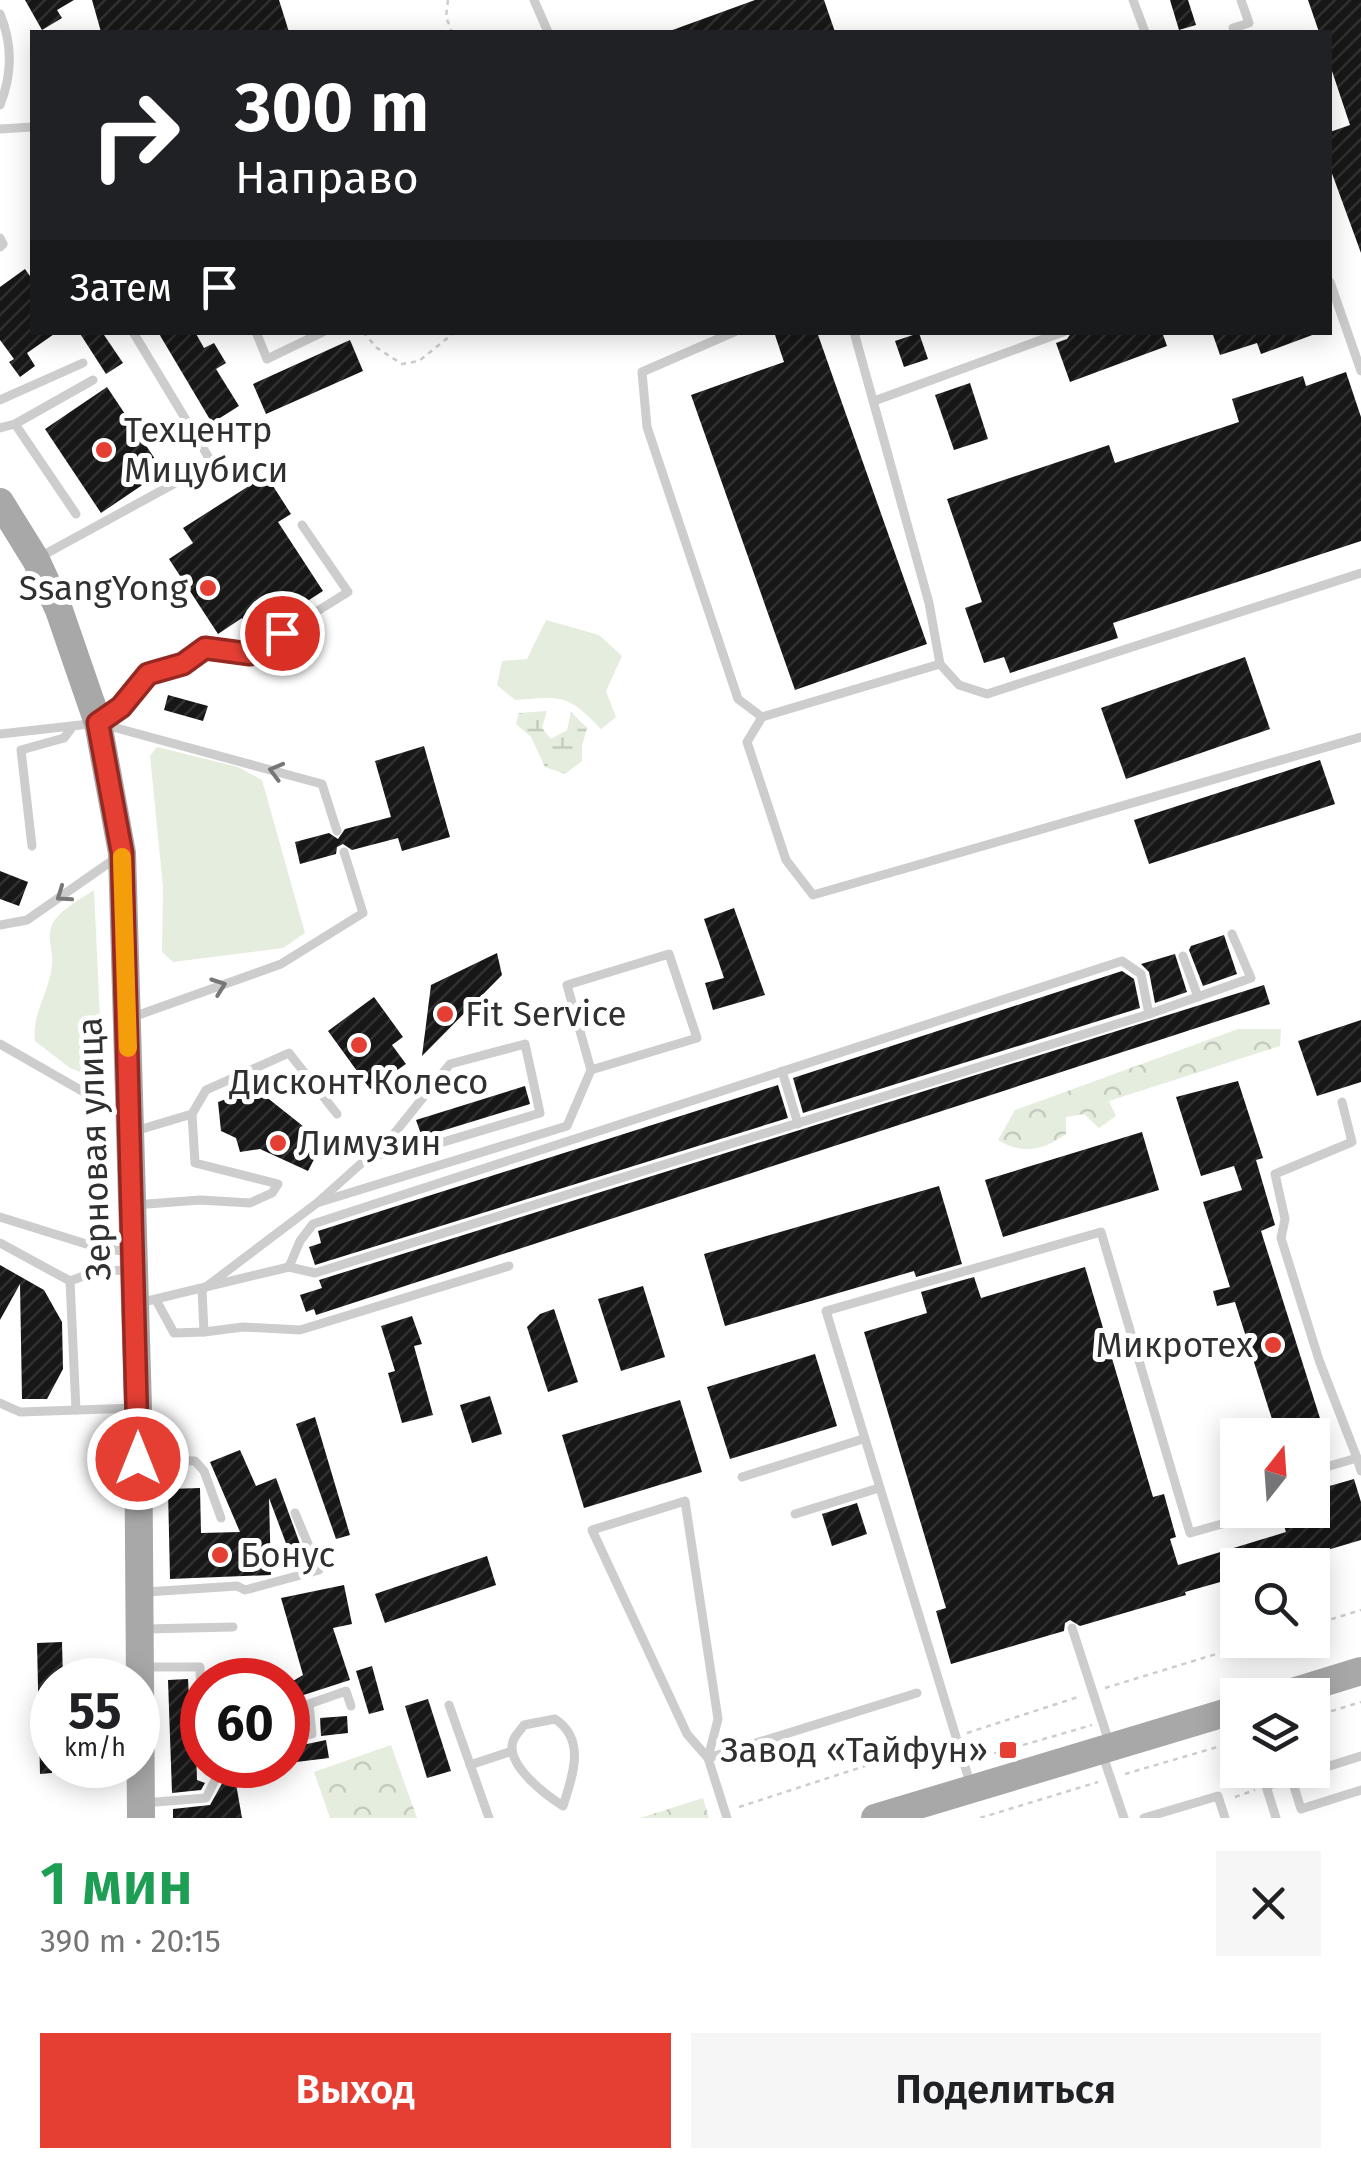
<!DOCTYPE html>
<html lang="ru">
<meta charset="utf-8">
<style>
body{margin:0;font-family:"Fira Sans",sans-serif;background:#f6f6f6;color:#202124;height:100vh;display:flex;flex-direction:column;font-size:38px;white-space:nowrap}
*{box-sizing:border-box;margin:0}
p{font-size:32px;color:#757577}
.icon{flex:none;width:55px;height:55px;fill:none;stroke:currentColor;stroke-width:2;stroke-linecap:round;stroke-linejoin:round}
.map{position:relative;height:1818px;overflow:hidden}
.side{display:flex;flex-direction:column;background:#fff;flex:1}
.side>*{flex:none}
.banner{position:absolute;left:30px;top:30px;width:1302px;height:305px;border-radius:0px;box-shadow:0 5px 25px #0003;background:#202124;color:#fff;overflow:hidden}
.needle{width:65px;rotate:17deg}
.tools{position:absolute;left:1220px;top:1418px;display:grid;gap:20px}
.tools a{display:grid;place-items:center;width:110px;height:110px;border-radius:0px;background:#fff;box-shadow:0 5px 25px #0003;font-size:50px}
.speed{position:absolute;left:30px;top:1658px;display:flex;gap:20px;font-size:50px;font-weight:700;text-align:center}
.speed>*{display:grid;place-content:center;width:130px;height:130px;border-radius:50%;background:#fff;box-shadow:0 5px 25px #0003;line-height:1}
.speed small{font-size:25px;font-weight:400}
.speed .limit{border:15px solid #d22;background:#fff;color:#111}
.pin{position:absolute;display:grid;place-items:center;width:85px;height:85px;color:#fff;margin:-42px;border:5px solid #fff;border-radius:50%;box-shadow:0 2px 10px #0007}
.me{position:absolute;width:110px;margin:-55px;rotate:0deg;stroke-linejoin:round;filter:drop-shadow(0 0 8px #0008)}
.turn{display:flex;align-items:center;gap:35px;height:210px;padding:0 40px;font-size:45px}
.turn .icon{width:130px;height:130px;stroke-width:2.5}
.turn b{display:block;font-size:70px;line-height:85px}
.then{display:flex;align-items:center;height:95px;padding:0 40px;background:#0003;gap:20px;font-size:38px}
.round{display:grid;place-items:center;flex:none;width:105px;height:105px;border-radius:0px;background:#f6f6f6}
.overview{display:flex;align-items:center;justify-content:space-between;height:170px;padding:0 40px}
h1{font-size:60px;font-weight:600;line-height:75px;color:#1e9e55}
.button{display:flex;gap:20px;margin-top:auto;padding:20px 40px}
.button a{flex:1;height:115px;border-radius:0px;background:#e53f34;color:#fff;font-size:40px;font-weight:600;line-height:115px;text-align:center}
.button a+a{background:#f6f6f6;color:#202124}
.map>svg:first-child{display:block}
.grass{fill:#e4edde}
.forest{fill:url(#forest-crowns)}
.wetland{fill:url(#wetland-marsh)}
.building{fill:url(#building-hatch)}
.lines{fill:none;stroke-linecap:round;stroke-linejoin:round}
.path{stroke:#cdcdcd;stroke-width:2.5;stroke-dasharray:5 5;stroke-linecap:butt}
.service{stroke:#cdcdcd;stroke-width:9}
.primary{stroke:#a8a8a8;stroke-width:28}
.oneway{stroke:#777}
.route-casing{stroke:#952922;stroke-width:25}
.route{stroke:#e53f34;stroke-width:18}
.slow{stroke:#f59e0b;stroke-width:18}
.poi-dot{fill:#e53f34;stroke:#fff;stroke-width:4}
.labels{text-anchor:middle;stroke-width:10;stroke-linejoin:round;paint-order:stroke}
.poi-label{font-size:35px;fill:#303030;stroke:#fff;text-anchor:start}
.street-label{font-size:35px;fill:#303030;stroke:#fff}
</style>
<div class="map">
<svg width="1361" height="1818" viewBox="0 0 1361 1818">
<defs>
<pattern id="forest-crowns" width="20" height="18" patternUnits="userSpaceOnUse" patternTransform="scale(2.5)"><rect width="20" height="18" fill="#e4edde"/><path d="M2 6a3 3 0 1 1 6 0M12 15a3 3 0 1 1 6 0" fill="none" stroke="#c4ccbf"/></pattern>
<pattern id="wetland-marsh" width="20" height="14" patternUnits="userSpaceOnUse" patternTransform="scale(2.5)"><rect width="20" height="14" fill="#e4edde"/><path d="M1 5h8M5 5V1M11 12h8M15 12V8" fill="none" stroke="#c4ccbf"/></pattern>
<pattern id="building-hatch" width="6" height="6" patternUnits="userSpaceOnUse" patternTransform="scale(2.5)"><rect width="6" height="6" fill="#171717"/><path d="M-1 1l2-2M0 6l6-6M5 7l2-2" fill="none" stroke="#303030"/></pattern>
</defs>
<rect width="100%" height="100%" fill="#fff"/>
<!-- grass -->
<g class="grass">
<path d="M 546,620 L 599,635 L 622,656 L 606,691 L 616,717 L 601,729 C 568,694 562,696 515,700 L 497,685 L 502,661 L 527,659 Z"/>
<path d="M 157,747 L 238,767 L 262,780 L 305,933 L 283,948 L 173,962 L 162,952 L 163,887 L 150,756 Z"/>
<path d="M 94,890 L 103,1081 L 70,1068 L 35,1041 C 31,1015 50,991 52,965 C 54,952 46,938 52,925 C 59,910 81,899 94,890 Z"/>
</g>
<!-- forest -->
<g class="forest">
<path d="M 1238,1029 L 1281,1029 L 1280,1046 L 1109,1101 L 1116,1116 L 1099,1128 L 1084,1114 L 1066,1117 L 1066,1134 C 1045,1150 1022,1155 998,1140 L 1015,1110 Z"/>
<path d="M 391,1745 L 417,1818 L 330,1818 L 314,1772 Z"/>
<path d="M 703,1798 L 709,1818 L 640,1818 Z"/>
</g>
<!-- wetland -->
<path class="wetland" d="M 547,711 L 542,728 L 551,739 L 567,730 L 571,712 L 587,728 L 582,746 L 582,761 L 565,774 L 545,767 L 531,737 L 516,724 L 519,713 Z"/>
<!-- building -->
<g class="building">
<path d="M 25,0 L 74,0 L 57,10 L 62,18 L 42,30 Z"/>
<path d="M 92,0 L 279,0 L 289,32 L 101,32 Z"/>
<path d="M 755,0 L 824,0 L 835,32 L 667,32 Z"/>
<path d="M 1170,0 L 1188,0 L 1196,25 L 1179,30 Z"/>
<path d="M 1308,0 L 1361,0 L 1361,253 L 1330,168 L 1330,132 L 1350,125 L 1330,65 L 1330,32 L 1319,32 Z"/>
<path d="M 25,269 L 32,279 L 32,332 L 57,332 L 27,353 L 35,366 L 20,377 L 9,362 L 14,359 L 0,340 L 0,287 Z"/>
<path d="M 79,332 L 102,332 L 123,363 L 106,374 Z"/>
<path d="M 158,332 L 195,332 L 204,348 L 214,343 L 226,363 L 216,369 L 239,406 L 212,423 Z"/>
<path d="M 774,332 L 817,332 L 927,644 L 795,690 L 691,395 L 784,362 Z"/>
<path d="M 1162,332 L 1167,346 L 1070,382 L 1056,343 L 1067,339 L 1072,332 Z"/>
<path d="M 1212,332 L 1315,332 L 1315,334 L 1261,354 L 1257,343 L 1220,355 Z"/>
<path d="M 919,333 L 928,359 L 904,367 L 895,341 Z"/>
<path d="M 350,340 L 363,371 L 266,414 L 253,384 Z"/>
<path d="M 1346,372 L 1361,417 L 1361,541 L 1113,623 L 1118,638 L 1010,673 L 1004,657 L 984,663 L 965,608 L 982,602 L 947,499 L 1109,445 L 1115,463 L 1239,422 L 1232,399 L 1303,376 L 1306,386 Z"/>
<path d="M 970,383 L 988,439 L 954,450 L 935,395 Z"/>
<path d="M 107,387 L 163,471 L 101,513 L 45,429 Z"/>
<path d="M 266,475 L 291,514 L 278,522 L 323,591 L 253,636 L 242,618 L 218,634 L 169,559 L 193,543 L 183,528 Z"/>
<path d="M 1245,657 L 1270,729 L 1126,779 L 1101,708 Z"/>
<path d="M 168,695 L 208,706 L 203,721 L 164,710 Z"/>
<path d="M 424,746 L 450,837 L 402,851 L 398,838 L 352,850 L 343,844 L 337,847 L 336,854 L 300,864 L 295,842 L 329,833 L 338,839 L 345,829 L 391,817 L 375,761 Z"/>
<path d="M 1320,760 L 1335,804 L 1149,864 L 1134,820 Z"/>
<path d="M 0,871 L 28,882 L 19,906 L 0,899 Z"/>
<path d="M 734,908 L 765,995 L 713,1010 L 705,983 L 724,978 L 704,919 Z"/>
<path d="M 1224,935 L 1237,974 L 1203,986 L 1189,950 L 1191,946 Z"/>
<path d="M 497,953 L 502,975 L 422,1056 L 431,985 Z"/>
<path d="M 1175,954 L 1187,992 L 1155,1003 L 1149,972 L 1141,964 Z"/>
<path d="M 1122,971 L 1134,979 L 1140,1008 L 803,1113 L 793,1078 Z"/>
<path d="M 1264,985 L 1270,1004 L 316,1315 L 314,1309 L 306,1312 L 300,1295 L 322,1288 L 319,1280 Z"/>
<path d="M 374,997 L 403,1037 L 392,1045 L 406,1064 L 370,1089 L 328,1031 Z"/>
<path d="M 1361,1020 L 1361,1082 L 1317,1096 L 1298,1041 Z"/>
<path d="M 1238,1081 L 1263,1158 L 1256,1160 L 1275,1225 L 1261,1231 L 1324,1431 L 1313,1435 L 1277,1435 L 1235,1302 L 1217,1306 L 1213,1291 L 1230,1287 L 1203,1202 L 1242,1190 L 1234,1166 L 1201,1176 L 1176,1097 Z"/>
<path d="M 778,1085 L 788,1118 L 315,1265 L 309,1247 L 321,1243 L 318,1231 Z"/>
<path d="M 525,1086 L 530,1104 L 422,1137 L 416,1120 Z"/>
<path d="M 255,1088 L 323,1142 L 308,1171 L 260,1149 L 240,1152 L 236,1138 L 221,1131 L 218,1102 Z"/>
<path d="M 1142,1132 L 1159,1190 L 1003,1237 L 985,1180 Z"/>
<path d="M 939,1186 L 962,1264 L 916,1277 L 914,1271 L 725,1326 L 704,1254 Z"/>
<path d="M 0,1265 L 44,1290 L 62,1322 L 63,1369 L 47,1399 L 22,1399 L 20,1284 L 0,1320 Z"/>
<path d="M 1085,1267 L 1153,1497 L 1164,1494 L 1176,1537 L 1170,1539 L 1178,1565 L 1286,1532 L 1279,1510 L 1312,1510 L 1312,1491 L 1354,1479 L 1361,1502 L 1361,1540 L 1277,1565 L 1238,1565 L 1238,1577 L 1185,1592 L 1186,1595 L 1080,1626 L 1070,1620 L 1065,1623 L 1064,1631 L 951,1664 L 936,1611 L 946,1608 L 864,1332 L 927,1313 L 921,1292 L 974,1277 L 981,1298 Z"/>
<path d="M 643,1286 L 665,1357 L 621,1371 L 598,1299 Z"/>
<path d="M 554,1309 L 578,1382 L 548,1392 L 527,1327 L 540,1314 Z"/>
<path d="M 412,1316 L 422,1344 L 414,1346 L 433,1415 L 402,1423 L 388,1373 L 395,1371 L 381,1326 Z"/>
<path d="M 815,1354 L 837,1426 L 730,1459 L 707,1387 Z"/>
<path d="M 490,1396 L 502,1434 L 472,1443 L 460,1405 Z"/>
<path d="M 680,1400 L 702,1472 L 584,1508 L 562,1435 Z"/>
<path d="M 315,1417 L 350,1535 L 336,1539 L 296,1424 Z"/>
<path d="M 240,1450 L 256,1486 L 276,1478 L 305,1558 L 293,1562 L 269,1498 L 271,1575 L 170,1579 L 168,1489 L 200,1488 L 201,1533 L 240,1532 L 210,1462 Z"/>
<path d="M 857,1503 L 867,1534 L 832,1546 L 822,1514 Z"/>
<path d="M 487,1556 L 496,1585 L 385,1623 L 375,1594 Z"/>
<path d="M 344,1585 L 352,1624 L 333,1628 L 350,1680 L 288,1700 L 288,1684 L 303,1675 L 281,1598 Z"/>
<path d="M 62,1642 L 63,1680 L 52,1680 L 52,1773 L 40,1774 L 37,1643 Z"/>
<path d="M 372,1666 L 384,1710 L 369,1714 L 356,1671 Z"/>
<path d="M 188,1679 L 190,1716 L 202,1715 L 202,1747 L 196,1748 L 197,1780 L 205,1783 L 201,1790 L 172,1793 L 168,1680 Z"/>
<path d="M 428,1699 L 451,1771 L 427,1778 L 405,1706 Z"/>
<path d="M 347,1716 L 348,1733 L 321,1736 L 320,1718 Z"/>
<path d="M 326,1740 L 329,1758 L 288,1763 L 288,1748 Z"/>
<path d="M 235,1778 L 242,1818 L 173,1818 L 173,1809 L 210,1805 L 224,1780 Z"/>
</g>
<g class="lines">
<!-- path -->
<g class="path">
<path d="M 448,0 L 446,17 L 452,32"/>
<path d="M 363,332 L 377,348 L 402,364 L 419,361 L 455,332"/>
<path d="M 1312,1625 L 1361,1610"/>
<path d="M 1105,1688 L 1262,1640"/>
<path d="M 1312,1717 L 1361,1702"/>
<path d="M 967,1733 L 1078,1697"/>
<path d="M 975,1759 L 1092,1725"/>
<path d="M 1125,1774 L 1238,1741"/>
<path d="M 1235,1797 L 1255,1790"/>
<path d="M 739,1807 L 945,1740"/>
<path d="M 980,1818 L 1098,1782"/>
</g>
<!-- service -->
<g class="service">
<path d="M 534,0 L 548,32"/>
<path d="M 1133,0 L 1145,32"/>
<path d="M 0,14 C 13,45 12,75 0,105"/>
<path d="M 1235,32 L 1233,28 L 1249,23 L 1241,0"/>
<path d="M 0,129 L 32,127"/>
<path d="M 0,238 L 3,244 L 0,247"/>
<path d="M 1330,282 L 1361,371"/>
<path d="M 256,332 L 267,359 L 323,332"/>
<path d="M 734,332 L 642,372 L 647,427 L 738,699 L 762,717 L 940,664"/>
<path d="M 854,332 L 929,603 L 940,664 L 959,685 L 987,694 L 1361,573"/>
<path d="M 0,400 L 83,363"/>
<path d="M 874,401 L 1063,332"/>
<path d="M 15,424 L 76,514"/>
<path d="M 0,428 L 15,424 L 93,380"/>
<path d="M 38,558 L 212,463 L 133,332"/>
<path d="M 762,717 L 747,742 L 786,860 L 813,895 L 1361,737"/>
<path d="M 100,721 L 121,707 L 148,674 L 183,664 L 205,649 L 250,653 L 348,592 L 302,525"/>
<path d="M 0,734 L 98,723 L 322,784 L 337,831"/>
<path d="M 32,846 L 21,750 L 64,738 L 73,726"/>
<path d="M 0,925 L 27,920 L 116,858"/>
<path d="M 1183,956 L 1198,997"/>
<path d="M 130,1018 L 281,964 L 363,913 L 344,852"/>
<path d="M 0,1044 L 124,1115"/>
<path d="M 782,1071 L 798,1124"/>
<path d="M 1342,1102 L 1352,1142 L 1275,1174 L 1285,1219 L 1281,1238 L 1319,1360 L 1357,1458"/>
<path d="M 192,1114 L 206,1090 L 289,1053 L 337,1114"/>
<path d="M 320,1202 L 567,1126 L 591,1070 L 697,1038 L 669,954 L 567,985 L 591,1070"/>
<path d="M 134,1205 L 200,1200 L 250,1203 L 272,1193 L 278,1184 L 195,1163 L 192,1114 L 135,1131"/>
<path d="M 0,1217 L 99,1248 L 130,1252"/>
<path d="M 0,1243 L 70,1281 L 97,1271 L 131,1270"/>
<path d="M 289,1267 L 300,1241 L 313,1224 L 1122,961 L 1141,974 L 1149,1014"/>
<path d="M 70,1281 L 76,1410"/>
<path d="M 156,1300 L 174,1333 L 204,1332 L 202,1290 L 317,1203 L 393,1135 L 450,1064 L 525,1044 L 540,1113 L 410,1152 L 370,1155"/>
<path d="M 139,1303 L 289,1267 L 315,1273 L 1149,1014 L 1251,978 L 1232,934"/>
<path d="M 204,1332 L 243,1327 L 300,1330 L 509,1266"/>
<path d="M 0,1403 L 20,1412 L 135,1408"/>
<path d="M 141,1459 L 195,1461 L 204,1471 L 221,1518"/>
<path d="M 1312,1471 L 1357,1458 L 1361,1471"/>
<path d="M 742,1477 L 863,1439"/>
<path d="M 795,1514 L 879,1488"/>
<path d="M 146,1592 L 237,1586 L 245,1590 L 319,1570 L 295,1513"/>
<path d="M 1072,1628 L 1110,1745"/>
<path d="M 146,1629 L 233,1627"/>
<path d="M 146,1667 L 200,1667 L 201,1701"/>
<path d="M 449,1705 L 489,1818"/>
<path d="M 555,1719 C 587,1740 572,1777 563,1806 C 546,1795 511,1769 512,1746 C 512,1738 520,1731 524,1725 Z"/>
<path d="M 288,1740 L 312,1734 L 309,1704 L 346,1691 L 351,1706"/>
<path d="M 1102,1753 L 1124,1818"/>
<path d="M 708,1758 L 718,1719 L 685,1501 L 592,1530 L 687,1734 L 708,1758 L 727,1818"/>
<path d="M 708,1758 L 917,1693"/>
<path d="M 470,1765 L 512,1751"/>
<path d="M 1261,1770 L 1276,1818"/>
<path d="M 1291,1777 L 1301,1809 L 1361,1790"/>
<path d="M 971,1786 L 826,1311 L 1101,1232 L 1190,1533 L 1243,1518 L 1249,1510"/>
<path d="M 1266,1786 L 1361,1756"/>
<path d="M 143,1803 L 206,1798 L 216,1778 L 214,1765"/>
<path d="M 1144,1818 L 1218,1796 L 1225,1818"/>
</g>
<!-- primary -->
<g class="primary">
<path d="M 0,502 L 36,560 L 59,610 L 98,723 L 122,853 L 138,1408 L 141,1818"/>
<path d="M 1283,1695 L 1361,1671"/>
<path d="M 875,1818 L 1238,1709"/>
</g>
</g>
<!-- one-way arrows -->
<defs><path id="oneway-chevron" d="M-2-3.5L2.5 0L-2 3.5" fill="none" stroke-width="1.6" stroke-linecap="round" stroke-linejoin="round" transform="scale(2.5)"/></defs>
<g class="oneway">
<use href="#oneway-chevron" transform="translate(276 771) rotate(-165)"/>
<use href="#oneway-chevron" transform="translate(63 895) rotate(145)"/>
<use href="#oneway-chevron" transform="translate(219 986) rotate(-20)"/>
</g>
<g class="lines">
<defs>
<path id="route" d="M 138,1459 L 122,853 L 98,723 L 121,707 L 148,674 L 183,664 L 205,648 L 250,654 L 282,633"/>
</defs>
<!-- route casing -->
<use href="#route" class="route-casing"/>
<!-- route -->
<use href="#route" class="route"/>
<!-- slow -->
<path class="slow" d="M 122,857 L 128,1048"/>
</g>
<!-- markers -->
<g class="poi-dot">
<circle cx="104" cy="450" r="10"/>
<circle cx="208" cy="588" r="10"/>
<circle cx="445" cy="1014" r="10"/>
<circle cx="359" cy="1045" r="10"/>
<circle cx="278" cy="1143" r="10"/>
<circle cx="1273" cy="1345" r="10"/>
<circle cx="220" cy="1555" r="10"/>
<rect x="998" y="1740" width="20" height="20" rx="5"/>
</g>
<g class="labels">
<!-- poi labels -->
<g class="poi-label">
<text x="124" y="442">Техцентр<tspan x="124" dy="40">Мицубиси</tspan></text>
<text x="188" y="600" text-anchor="end">SsangYong</text>
<text x="465" y="1026">Fit Service</text>
<text x="359" y="1094" text-anchor="middle">Дисконт Колесо</text>
<text x="298" y="1155">Лимузин</text>
<text x="1253" y="1357" text-anchor="end">Микротех</text>
<text x="240" y="1567">Бонус</text>
<text x="988" y="1762" text-anchor="end">Завод «Тайфун»</text>
</g>
<!-- street labels -->
<g class="street-label">
<text transform="translate(94 1149) rotate(-92)" y="12">Зерновая улица</text>
</g>
</g>
</svg>
<div class="tools">
<a><svg class="needle" viewBox="-14 -14 28 28"><path d="M0-13l5 13h-10z" fill="#e53935"/><path d="M0 13l5-13h-10z" fill="#757577"/></svg></a>
<a><svg class="icon" aria-label="search" viewBox="0 0 24 24"><circle cx="10" cy="10" r="6"/><path d="M15 15l6 6"/></svg></a>
<a><svg class="icon" aria-label="layers" viewBox="0 0 24 24"><path d="M12 4l9 5-9 5-9-5zM3 14l9 5 9-5"/></svg></a>
</div>
<div class="speed"><div>55<small>km/h</small></div><div class="limit">60</div></div>
<div class="pin" style="left:282px;top:633px;background:#d93025"><svg class="icon" aria-label="arrive" viewBox="0 0 24 24"><path d="M6 21V4h12l-3 4 3 4H6"/></svg></div>
<svg class="me" style="left:138px;top:1459px" viewBox="-20 -20 40 40"><circle r="17" fill="#e53f34" stroke="#fff" stroke-width="3"/><path d="M0-11L8 9 0 5-8 9z" fill="#fff"/></svg>
<div class="banner">
<div class="turn"><svg class="icon" aria-label="right" viewBox="0 0 24 24"><path d="M7 20v-9h11M14 6l5 5-5 5"/></svg><div><b>300 m</b>Направо</div></div>
<div class="then">Затем<svg class="icon" aria-label="arrive" viewBox="0 0 24 24"><path d="M6 21V4h12l-3 4 3 4H6"/></svg></div>
</div>
</div>
<section class="side">
<div class="overview"><div><h1>1 мин</h1><p>390 m · 20:15</p></div><a class="round"><svg class="icon" aria-label="close" viewBox="0 0 24 24"><path d="M6 6l12 12M18 6L6 18"/></svg></a></div>
<div class="button"><a>Выход</a><a>Поделиться</a></div>
</section>
